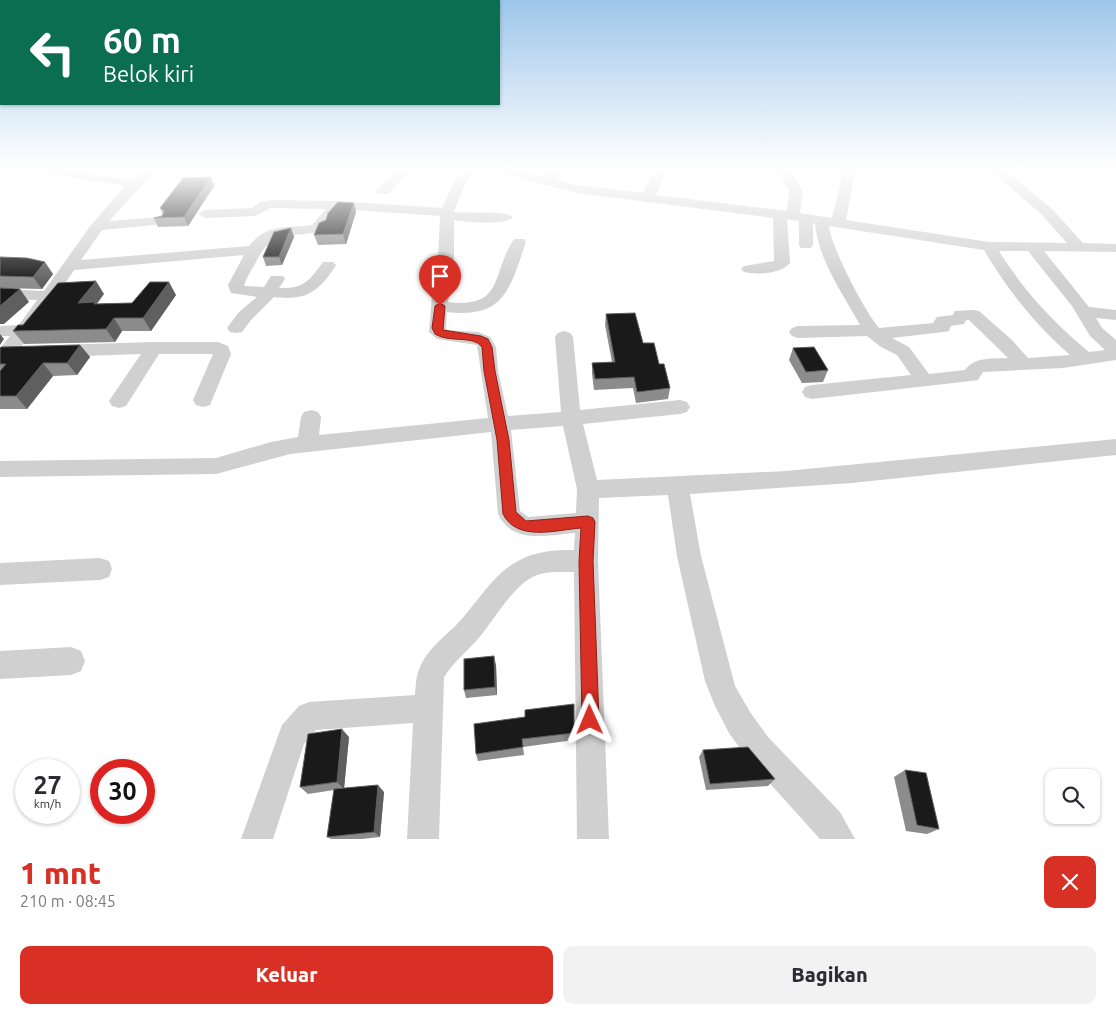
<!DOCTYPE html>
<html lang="id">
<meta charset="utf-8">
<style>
body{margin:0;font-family:Ubuntu,sans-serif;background:#f2f2f3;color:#2b2b33;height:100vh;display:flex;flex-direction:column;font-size:19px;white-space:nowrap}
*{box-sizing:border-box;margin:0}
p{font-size:16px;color:#7c7c81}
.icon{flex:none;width:28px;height:28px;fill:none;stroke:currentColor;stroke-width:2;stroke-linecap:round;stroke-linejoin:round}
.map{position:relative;height:839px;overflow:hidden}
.side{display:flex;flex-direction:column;background:#fff;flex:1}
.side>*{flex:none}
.banner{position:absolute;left:0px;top:0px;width:500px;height:105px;box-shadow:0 1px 4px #0004;background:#0b6e4f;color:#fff;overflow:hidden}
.buttons{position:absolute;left:1045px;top:769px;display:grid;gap:10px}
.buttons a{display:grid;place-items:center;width:55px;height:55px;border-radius:10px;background:#fff;box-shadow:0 1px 4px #0004;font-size:25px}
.speed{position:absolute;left:15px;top:759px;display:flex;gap:10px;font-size:25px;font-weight:700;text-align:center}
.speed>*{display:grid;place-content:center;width:65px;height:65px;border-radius:50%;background:#fff;box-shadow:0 1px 4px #0004;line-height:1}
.speed small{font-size:12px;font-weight:400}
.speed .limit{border:8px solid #d22;background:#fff;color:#111}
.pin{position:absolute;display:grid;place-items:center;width:42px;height:42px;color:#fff;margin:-51px -21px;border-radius:50% 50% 50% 0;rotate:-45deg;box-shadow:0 0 5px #0007}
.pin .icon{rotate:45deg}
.me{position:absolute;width:55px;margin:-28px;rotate:359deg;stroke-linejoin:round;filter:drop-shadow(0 0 4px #0008)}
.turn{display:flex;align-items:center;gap:18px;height:105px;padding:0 20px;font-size:22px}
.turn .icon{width:65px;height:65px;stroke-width:2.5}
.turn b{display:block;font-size:35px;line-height:42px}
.round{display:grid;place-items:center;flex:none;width:52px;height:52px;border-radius:10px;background:#f2f2f3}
.summary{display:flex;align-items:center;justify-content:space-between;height:85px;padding:0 20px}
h1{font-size:30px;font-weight:800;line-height:38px;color:#d93025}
.primary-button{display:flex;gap:10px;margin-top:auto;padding:10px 20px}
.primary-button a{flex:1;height:58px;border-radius:10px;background:#d93025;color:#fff;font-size:20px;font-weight:800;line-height:58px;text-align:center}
.primary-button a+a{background:#f2f2f3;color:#2b2b33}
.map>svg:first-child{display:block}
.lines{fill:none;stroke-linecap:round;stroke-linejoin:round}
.minor{fill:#d0d0d0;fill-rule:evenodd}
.wall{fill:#8c8c8c}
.shaded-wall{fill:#5f5f5f}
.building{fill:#1a1a1a;stroke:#5f5f5f}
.route{fill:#d93025;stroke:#8d1f18}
</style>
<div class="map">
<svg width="1116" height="839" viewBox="0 0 1116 839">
<rect width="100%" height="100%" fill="#fff"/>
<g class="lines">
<!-- minor -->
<g class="minor">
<path d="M 25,167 L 53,167 L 132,180 L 146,167 L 159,167 L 109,221 L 160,217 L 167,221 L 165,224 L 102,230 L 81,260 L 249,246 C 269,222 286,229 312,225 L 326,209 L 271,208 L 255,216 L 205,218 L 198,214 L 205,210 L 252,208 L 260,202 L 271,200 L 336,201 L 442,208 L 454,181 L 465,167 L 478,167 L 466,182 L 454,212 C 466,213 508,211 513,217 C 506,226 466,222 454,220 L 454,258 L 448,302 C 505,309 491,273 514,239 L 524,239 L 526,242 C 510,288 505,319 447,312 L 446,328 L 447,330 L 478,332 L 490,337 L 496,347 L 498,371 L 508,416 L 561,412 L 555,337 L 558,333 L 564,331 L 570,333 L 573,337 L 580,410 L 680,400 L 687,402 L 690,407 L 687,412 L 680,414 L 583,424 L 597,480 L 786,471 L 1116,439 L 1116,455 L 852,483 L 690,494 L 701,556 L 735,686 L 750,712 L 768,737 L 840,812 L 855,839 L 820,839 L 747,758 L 729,733 L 715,706 L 705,681 L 677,556 L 668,495 L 599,498 L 598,561 L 609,839 L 577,839 L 574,572 L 572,572 C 561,572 548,571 537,575 C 513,584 494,621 477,640 C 466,652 453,663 444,677 L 439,839 L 407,839 L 413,723 L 316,730 L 304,744 L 273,839 L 241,839 L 282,725 L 299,706 L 309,702 L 415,695 C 416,684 416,674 421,665 C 429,647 446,636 459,622 C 478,602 493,574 518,561 C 535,551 555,550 574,550 L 575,533 C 547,535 513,545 498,514 L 491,432 L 290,454 L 216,474 L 0,477 L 0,461 L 216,458 L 271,442 L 298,437 L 301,417 L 304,412 L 311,410 L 318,412 L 321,417 L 319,435 L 488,418 L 477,345 L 437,339 L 429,332 L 433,284 L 438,258 L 440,216 L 340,209 L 322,231 C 291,239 273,227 256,262 C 252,269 246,278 244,286 L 264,287 L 271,276 L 283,276 L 285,279 L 279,288 C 304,289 309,281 323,262 L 333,262 L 336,265 C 319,292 306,301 274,297 L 251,320 L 242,332 L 236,333 L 230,332 L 227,328 L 239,312 L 257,297 L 231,293 L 228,285 L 244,255 L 74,270 C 61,289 19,360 0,365 L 0,348 L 10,336 L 0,336 L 0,326 L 19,325 L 37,300 L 0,299 L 0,289 L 44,291 L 91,225 L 125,186 L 31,171 ZM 563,426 L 577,489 L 576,513 L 528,517 L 520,511 L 511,430 Z"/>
<path d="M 401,167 L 414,167 L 388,194 L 378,194 L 376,191 L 378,188 Z"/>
<path d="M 488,167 L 508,167 L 544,176 L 554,167 L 567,167 L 556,179 L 577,185 L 643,193 L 656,167 L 668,167 L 656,195 L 787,211 L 789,191 L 775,167 L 787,167 L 803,191 L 800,213 L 832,218 L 844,167 L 856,167 L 846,220 L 989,242 L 1067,243 L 1041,214 L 987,167 L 1001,167 L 1051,208 L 1083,243 L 1116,244 L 1116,252 L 1044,251 L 1089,307 L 1116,310 L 1116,320 L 1096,318 L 1102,328 L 1116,340 L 1116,360 L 1063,368 L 983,372 L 978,380 L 971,381 L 812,399 L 805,397 L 802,392 L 805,387 L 812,385 L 911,375 L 897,355 L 881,347 L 867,336 L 798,338 L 792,336 L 789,332 L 792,328 L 798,326 L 860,325 C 843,294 818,259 815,224 L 813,223 L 813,245 L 811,248 L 801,248 L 799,245 L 799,221 L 787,219 L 790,263 C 782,274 755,275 744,272 L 741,269 L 744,266 L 774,261 L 773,218 L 577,193 L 490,170 ZM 829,226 L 984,250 C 1007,289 1035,325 1070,355 L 1028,358 L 1012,340 L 979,311 L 973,310 L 955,311 L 953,315 L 937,317 L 933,323 L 879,328 C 865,312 831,247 829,226 ZM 999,251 L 1028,251 L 1072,306 L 1090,336 L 1105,350 L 1089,352 C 1054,323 1023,290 999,251 ZM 966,320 L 969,320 L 1008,358 C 992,359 976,356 965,370 L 929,374 L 909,347 L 892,338 L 943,332 L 949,331 L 951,326 L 964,324 Z"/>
<path d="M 154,342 L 218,342 L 228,346 L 231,354 L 210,405 L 203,407 L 196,405 L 193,400 L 213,354 L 159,354 L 126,406 L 119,408 L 112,406 L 109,401 L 141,354 L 57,357 L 51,355 L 48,351 L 51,347 L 57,345 Z"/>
<path d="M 100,558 L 109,561 L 112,569 L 109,577 L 100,580 L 0,585 L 0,563 Z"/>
<path d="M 71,647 L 81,651 L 85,661 L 81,671 L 71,675 L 0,679 L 0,651 Z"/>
</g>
</g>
<!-- wall -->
<g class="wall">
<path d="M 211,177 L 214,186 L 188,226 L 158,227 L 154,218 L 162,216 L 163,214 L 160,208 Z"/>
<path d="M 354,203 L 356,212 L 346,244 L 318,245 L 314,235 Z"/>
<path d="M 291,228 L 294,237 L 282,265 L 266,266 L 263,257 Z"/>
<path d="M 0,257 L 53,274 L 42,289 L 0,288 Z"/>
<path d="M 104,294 L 97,304 L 132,303 L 176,295 L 151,331 L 122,331 L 115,342 L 24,344 L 13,331 Z"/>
<path d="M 606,314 L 643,343 L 659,364 L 670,388 L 668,399 L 636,403 L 633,388 L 594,390 L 592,374 L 592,363 L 612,362 L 605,325 Z"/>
<path d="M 80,345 L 90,357 L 77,375 L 53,376 L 27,409 L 0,409 L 0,348 Z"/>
<path d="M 793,348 L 828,370 L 823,382 L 802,383 L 789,360 Z"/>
<path d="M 496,665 L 497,695 L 466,698 L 464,690 Z"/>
<path d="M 525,717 L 574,733 L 574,740 L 523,747 L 524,755 L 478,761 L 476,754 Z"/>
<path d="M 349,737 L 344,788 L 384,792 L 380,837 L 362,839 L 331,839 L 327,837 L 334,790 L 308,794 L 300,787 Z"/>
<path d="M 703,750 L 775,779 L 768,786 L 706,790 L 699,757 Z"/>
<path d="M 905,770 L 939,829 L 927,834 L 906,831 L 894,777 Z"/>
</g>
<!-- shaded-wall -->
<g class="shaded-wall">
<path d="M 211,177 L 214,186 L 188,226 L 184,217 Z"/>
<path d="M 354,203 L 356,212 L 346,244 L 343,234 Z"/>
<path d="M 291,228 L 294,237 L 282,265 L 279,257 Z"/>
<path d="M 45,262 L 53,274 L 42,289 L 33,277 Z"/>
<path d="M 96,281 L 104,294 L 96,304 L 104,315 L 78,303 Z"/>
<path d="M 169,282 L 176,295 L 151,331 L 143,318 Z"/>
<path d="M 20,289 L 29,302 L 4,324 L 0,324 L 0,306 Z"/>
<path d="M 114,318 L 122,331 L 115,342 L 106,329 Z"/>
<path d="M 0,334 L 4,339 L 0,345 Z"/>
<path d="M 80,345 L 90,357 L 77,375 L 67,363 Z"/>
<path d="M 43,363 L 53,376 L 27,409 L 16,396 Z"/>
<path d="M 494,656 L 496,665 L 497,695 L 495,687 Z"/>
<path d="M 342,729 L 349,737 L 344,789 L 337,782 Z"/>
<path d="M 378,785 L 384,792 L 380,837 L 374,832 Z"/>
</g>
<!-- building -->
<g class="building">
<path d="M 211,177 L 184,217 L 154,218 L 162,216 L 164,211 L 160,208 L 183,178 Z"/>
<path d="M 338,202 L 354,203 L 343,234 L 314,235 L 319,223 L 326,220 L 328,213 Z"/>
<path d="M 291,228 L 279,257 L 263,257 L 274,232 Z"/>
<path d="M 0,257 L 27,258 L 45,262 L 33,277 L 0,276 Z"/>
<path d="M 96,281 L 78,303 L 95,302 L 94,304 L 132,303 L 150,282 L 169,282 L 143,318 L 114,318 L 106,329 L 13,331 L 18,325 L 23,325 L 58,283 Z"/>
<path d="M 0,288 L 20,289 L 0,306 Z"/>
<path d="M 635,313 L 643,343 L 654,343 L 659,364 L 664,364 L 670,388 L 637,392 L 634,377 L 595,379 L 592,363 L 615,362 L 606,314 Z"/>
<path d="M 80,345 L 67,363 L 43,363 L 16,396 L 0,396 L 0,371 L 6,364 L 0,364 L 0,348 L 1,347 Z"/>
<path d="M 814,347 L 828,370 L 806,372 L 793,348 Z"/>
<path d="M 494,656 L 495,687 L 464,690 L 464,659 Z"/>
<path d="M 574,704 L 574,733 L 522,739 L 523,747 L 476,754 L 474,724 L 525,717 L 525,710 Z"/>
<path d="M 342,729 L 337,782 L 300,787 L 308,734 Z"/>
<path d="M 748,747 L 775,779 L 710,784 L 703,750 Z"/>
<path d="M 905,770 L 926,773 L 939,829 L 917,825 Z"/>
<path d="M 378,785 L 374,832 L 327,837 L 334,789 Z"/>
</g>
<!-- sky -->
<linearGradient id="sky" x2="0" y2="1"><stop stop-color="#9ec6ea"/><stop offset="0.59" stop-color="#fff"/><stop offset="1" stop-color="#fff" stop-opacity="0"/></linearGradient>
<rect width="1116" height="284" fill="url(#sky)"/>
<!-- route -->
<path class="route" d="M 440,303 L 445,306 L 443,330 L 481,336 L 488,339 L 492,347 L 495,371 L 509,440 L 516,512 L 526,521 L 588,516 L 593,518 L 595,522 L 593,561 L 599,720 L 596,726 L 590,728 L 585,726 L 582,720 L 579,561 L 581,528 C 556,530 517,542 503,514 L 497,440 L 484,371 L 482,347 C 474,335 448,343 435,334 L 432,328 L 435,306 Z"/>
</svg>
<div class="buttons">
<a><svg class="icon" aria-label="search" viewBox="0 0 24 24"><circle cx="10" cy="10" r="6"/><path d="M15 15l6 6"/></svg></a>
</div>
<div class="speed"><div>27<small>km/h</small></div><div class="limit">30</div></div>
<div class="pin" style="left:440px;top:306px;background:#d93025"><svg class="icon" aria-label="arrive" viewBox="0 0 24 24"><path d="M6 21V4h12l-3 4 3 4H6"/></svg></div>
<svg class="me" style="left:590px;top:720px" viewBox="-20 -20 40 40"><path d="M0-17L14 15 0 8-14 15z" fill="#d93025" stroke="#fff" stroke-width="4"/></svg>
<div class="banner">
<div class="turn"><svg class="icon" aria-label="left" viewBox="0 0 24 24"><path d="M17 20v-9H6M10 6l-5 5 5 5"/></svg><div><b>60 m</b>Belok kiri</div></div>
</div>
</div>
<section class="side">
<div class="summary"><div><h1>1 mnt</h1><p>210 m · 08:45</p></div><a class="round" style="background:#d93025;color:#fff"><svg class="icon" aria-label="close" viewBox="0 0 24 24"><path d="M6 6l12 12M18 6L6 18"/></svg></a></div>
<div class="primary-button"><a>Keluar</a><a>Bagikan</a></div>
</section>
